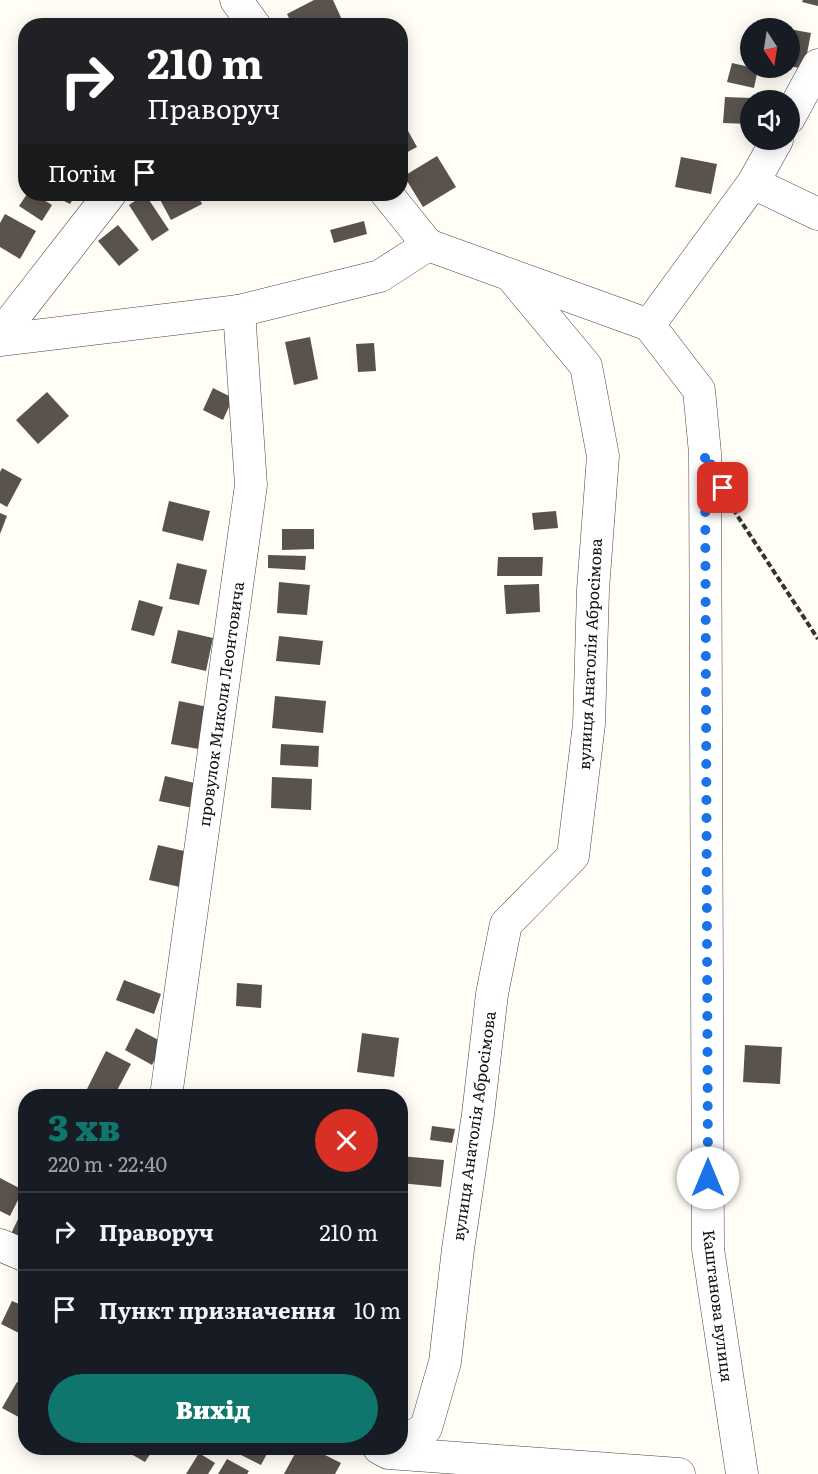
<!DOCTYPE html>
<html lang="uk">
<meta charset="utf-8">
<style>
body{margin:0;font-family:Literata,serif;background:#242831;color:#f1f3f6;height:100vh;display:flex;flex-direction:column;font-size:22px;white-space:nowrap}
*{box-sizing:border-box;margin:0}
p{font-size:20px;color:#9ea1a6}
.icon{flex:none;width:33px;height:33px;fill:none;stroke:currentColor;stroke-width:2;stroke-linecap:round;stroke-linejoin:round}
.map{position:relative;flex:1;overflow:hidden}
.side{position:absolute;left:18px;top:1089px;width:390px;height:366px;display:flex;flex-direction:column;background:#171b24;border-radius:24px;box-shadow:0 3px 15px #0003}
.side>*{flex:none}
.banner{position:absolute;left:18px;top:18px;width:390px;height:183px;border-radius:24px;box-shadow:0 3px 15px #0003;background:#202124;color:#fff;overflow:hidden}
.needle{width:39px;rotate:168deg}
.fabs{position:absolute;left:740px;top:18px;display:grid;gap:12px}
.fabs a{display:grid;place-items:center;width:60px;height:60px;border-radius:50%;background:#171b24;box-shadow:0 3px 15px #0003;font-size:30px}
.pin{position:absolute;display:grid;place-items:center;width:51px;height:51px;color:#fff;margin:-26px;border-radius:12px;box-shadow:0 3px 9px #0006}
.me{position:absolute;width:66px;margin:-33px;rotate:0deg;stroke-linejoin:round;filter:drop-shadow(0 0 4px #0008)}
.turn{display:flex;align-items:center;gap:21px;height:126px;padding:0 30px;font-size:27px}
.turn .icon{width:78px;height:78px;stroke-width:2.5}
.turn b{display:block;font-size:42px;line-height:51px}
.then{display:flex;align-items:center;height:57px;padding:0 30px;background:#0003;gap:12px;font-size:22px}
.round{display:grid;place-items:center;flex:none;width:63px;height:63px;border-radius:32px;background:#242831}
.head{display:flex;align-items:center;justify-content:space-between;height:102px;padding:0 30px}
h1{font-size:36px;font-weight:800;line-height:45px;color:#0f766e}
.button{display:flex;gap:12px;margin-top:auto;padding:12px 30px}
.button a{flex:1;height:69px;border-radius:36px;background:#0f766e;color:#fff;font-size:24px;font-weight:800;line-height:69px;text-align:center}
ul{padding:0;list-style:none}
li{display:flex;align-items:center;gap:18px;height:78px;padding:0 30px;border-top:2px solid #363941}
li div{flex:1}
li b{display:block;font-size:22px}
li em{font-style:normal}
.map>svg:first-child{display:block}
.building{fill:#5a524d}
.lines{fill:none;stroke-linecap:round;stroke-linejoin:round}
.minor-casing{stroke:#444;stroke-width:33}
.path{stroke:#333;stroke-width:4;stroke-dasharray:6 3;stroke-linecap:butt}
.minor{stroke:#fff;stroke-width:32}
.route{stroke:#1a73e8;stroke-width:10;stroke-dasharray:0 18}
.labels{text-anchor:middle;stroke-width:6;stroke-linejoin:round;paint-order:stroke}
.street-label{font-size:16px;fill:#111;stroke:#fff}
</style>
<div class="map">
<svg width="818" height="1474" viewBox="0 0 818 1474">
<rect width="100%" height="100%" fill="#fffdf5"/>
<!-- building -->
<g class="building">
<path d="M 314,0 L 333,0 L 343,22 L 335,26 L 293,26 L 287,14 Z"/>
<path d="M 803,0 L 818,0 L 818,6 L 802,2 Z"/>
<path d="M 789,29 L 811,33 L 804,69 L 789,66 Z"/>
<path d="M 732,63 L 758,69 L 754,88 L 727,82 Z"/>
<path d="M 725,97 L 753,98 L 753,100 L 750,100 L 750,124 L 723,123 Z"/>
<path d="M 407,129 L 417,147 L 400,156 L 400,132 Z"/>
<path d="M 437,156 L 456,187 L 423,207 L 404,176 Z"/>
<path d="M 681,157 L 717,164 L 711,194 L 675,187 Z"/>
<path d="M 27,194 L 34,194 L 52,205 L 42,221 L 19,206 Z"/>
<path d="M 50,194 L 76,194 L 70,204 Z"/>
<path d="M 145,194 L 169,230 L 152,241 L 129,205 Z"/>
<path d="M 157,194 L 197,194 L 202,204 L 171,220 Z"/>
<path d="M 5,214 L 36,231 L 20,259 L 0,247 L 0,223 Z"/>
<path d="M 364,221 L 367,234 L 334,243 L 330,230 Z"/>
<path d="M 118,225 L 139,250 L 119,266 L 98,241 Z"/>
<path d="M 310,337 L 318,379 L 294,385 L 285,342 Z"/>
<path d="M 374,343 L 376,371 L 358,372 L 356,344 Z"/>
<path d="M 213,388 L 233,398 L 223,420 L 203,410 Z"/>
<path d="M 47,392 L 69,416 L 38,444 L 16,420 Z"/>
<path d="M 2,468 L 22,479 L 7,507 L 0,503 L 0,472 Z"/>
<path d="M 169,501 L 210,511 L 203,541 L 162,531 Z"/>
<path d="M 556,511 L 558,528 L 534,530 L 532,513 Z"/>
<path d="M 0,513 L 7,516 L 0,534 Z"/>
<path d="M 282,529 L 314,529 L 314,549 L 282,550 Z"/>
<path d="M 268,555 L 306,556 L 305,570 L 268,568 Z"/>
<path d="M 498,557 L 543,557 L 542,576 L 497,576 Z"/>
<path d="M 177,563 L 207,570 L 199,605 L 169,599 Z"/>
<path d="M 279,582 L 310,585 L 307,615 L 277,613 Z"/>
<path d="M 539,584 L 540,612 L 506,614 L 504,585 Z"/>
<path d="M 139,600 L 163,607 L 154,636 L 131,630 Z"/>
<path d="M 178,630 L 213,638 L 206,671 L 171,663 Z"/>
<path d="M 279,636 L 323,641 L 320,665 L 276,661 Z"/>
<path d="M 275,696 L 326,701 L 323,733 L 272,728 Z"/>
<path d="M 179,701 L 213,708 L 204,750 L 171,744 Z"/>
<path d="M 281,744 L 319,746 L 318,767 L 280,765 Z"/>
<path d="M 165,776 L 203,785 L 198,809 L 159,801 Z"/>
<path d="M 272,777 L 312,779 L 311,810 L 271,808 Z"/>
<path d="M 158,845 L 188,852 L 180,887 L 149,880 Z"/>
<path d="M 124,980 L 161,994 L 154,1014 L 116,1000 Z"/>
<path d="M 237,983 L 262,985 L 261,1008 L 236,1006 Z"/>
<path d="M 136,1028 L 164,1043 L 152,1065 L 125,1050 Z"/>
<path d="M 362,1033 L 399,1038 L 394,1077 L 357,1072 Z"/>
<path d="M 745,1045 L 782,1047 L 780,1084 L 743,1082 Z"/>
<path d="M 106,1051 L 131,1064 L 114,1096 L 102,1096 L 87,1089 Z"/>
<path d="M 432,1126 L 455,1129 L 452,1143 L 430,1140 Z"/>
<path d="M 400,1156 L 444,1160 L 441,1187 L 400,1183 Z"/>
<path d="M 0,1178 L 23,1190 L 10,1216 L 0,1211 Z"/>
<path d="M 20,1215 L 26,1217 L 26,1238 L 22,1246 L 8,1240 Z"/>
<path d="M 12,1301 L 26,1307 L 26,1329 L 23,1335 L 1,1324 Z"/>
<path d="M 17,1382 L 26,1386 L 26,1421 L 2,1408 Z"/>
<path d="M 135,1448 L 154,1448 L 145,1462 L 131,1454 Z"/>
<path d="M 235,1448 L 270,1448 L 261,1465 L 233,1451 Z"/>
<path d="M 298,1448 L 311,1448 L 341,1463 L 335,1474 L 284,1474 Z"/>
<path d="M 199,1453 L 215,1463 L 208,1474 L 186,1474 Z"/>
<path d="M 227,1459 L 249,1471 L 247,1474 L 218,1474 Z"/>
</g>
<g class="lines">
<defs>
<g id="minor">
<path d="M 236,0 L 255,26"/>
<path d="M 789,118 L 818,65"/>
<path d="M 753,183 L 818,214"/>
<path d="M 387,194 L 428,245"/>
<path d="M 428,245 L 649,325 L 699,390 L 705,453 L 708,1249 L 742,1474"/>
<path d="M 649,325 L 753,183 L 777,140"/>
<path d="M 0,335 L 110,194"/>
<path d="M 0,340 L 239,311 L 380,276 L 428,245"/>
<path d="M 166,1096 L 251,485 L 239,311"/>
<path d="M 0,1245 L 26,1256"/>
<path d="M 400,1444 L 426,1428 L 445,1362 L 458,1249 L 478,1114 L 492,994 L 506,924 L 573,856 L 589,724 L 593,590 L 603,456 L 586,366 L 511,276"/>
<path d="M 379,1448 L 388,1453 L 679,1474"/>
</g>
</defs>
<!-- minor casing -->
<use href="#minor" class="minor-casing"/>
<!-- path -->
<path class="path" d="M 733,509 L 818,639"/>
<!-- minor -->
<use href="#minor" class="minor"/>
</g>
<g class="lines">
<!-- route -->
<path class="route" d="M 708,1178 L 705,453 L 723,488"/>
</g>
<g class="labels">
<!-- street labels -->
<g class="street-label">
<text transform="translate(590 654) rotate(-87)" y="6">вулиця Анатолія Абросімова</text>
<text transform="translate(221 704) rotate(-82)" y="6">провулок Миколи Леонтовича</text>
<text transform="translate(474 1126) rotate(-82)" y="6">вулиця Анатолія Абросімова</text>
<text transform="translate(718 1306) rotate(83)" y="6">Каштанова вулиця</text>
</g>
</g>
</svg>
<div class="fabs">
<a><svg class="needle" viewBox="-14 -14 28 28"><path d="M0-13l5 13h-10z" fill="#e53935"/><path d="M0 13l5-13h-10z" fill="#9ea1a6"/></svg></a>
<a><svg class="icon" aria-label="sound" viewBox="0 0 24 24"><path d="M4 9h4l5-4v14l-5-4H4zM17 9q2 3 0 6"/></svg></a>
</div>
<div class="pin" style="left:723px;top:488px;background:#d93025"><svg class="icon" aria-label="arrive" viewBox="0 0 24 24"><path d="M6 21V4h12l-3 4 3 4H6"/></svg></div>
<svg class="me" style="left:708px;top:1178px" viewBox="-20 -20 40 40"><circle r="19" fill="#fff"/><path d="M0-13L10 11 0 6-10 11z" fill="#1a73e8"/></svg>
<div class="banner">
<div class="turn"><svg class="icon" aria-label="right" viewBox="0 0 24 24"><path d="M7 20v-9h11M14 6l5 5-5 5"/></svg><div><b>210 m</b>Праворуч</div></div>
<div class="then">Потім<svg class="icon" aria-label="arrive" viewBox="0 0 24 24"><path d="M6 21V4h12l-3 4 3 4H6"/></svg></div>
</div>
<section class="side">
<div class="head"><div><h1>3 хв</h1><p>220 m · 22:40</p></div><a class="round" style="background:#d93025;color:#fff"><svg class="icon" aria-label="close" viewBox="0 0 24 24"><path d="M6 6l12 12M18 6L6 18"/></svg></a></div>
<ul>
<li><svg class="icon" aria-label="right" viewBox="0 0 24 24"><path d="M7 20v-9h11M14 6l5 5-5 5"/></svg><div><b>Праворуч</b></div><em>210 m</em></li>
<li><svg class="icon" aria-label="arrive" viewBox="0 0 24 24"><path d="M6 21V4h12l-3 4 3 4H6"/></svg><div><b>Пункт призначення</b></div><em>10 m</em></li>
</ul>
<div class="button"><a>Вихід</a></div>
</section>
</div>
